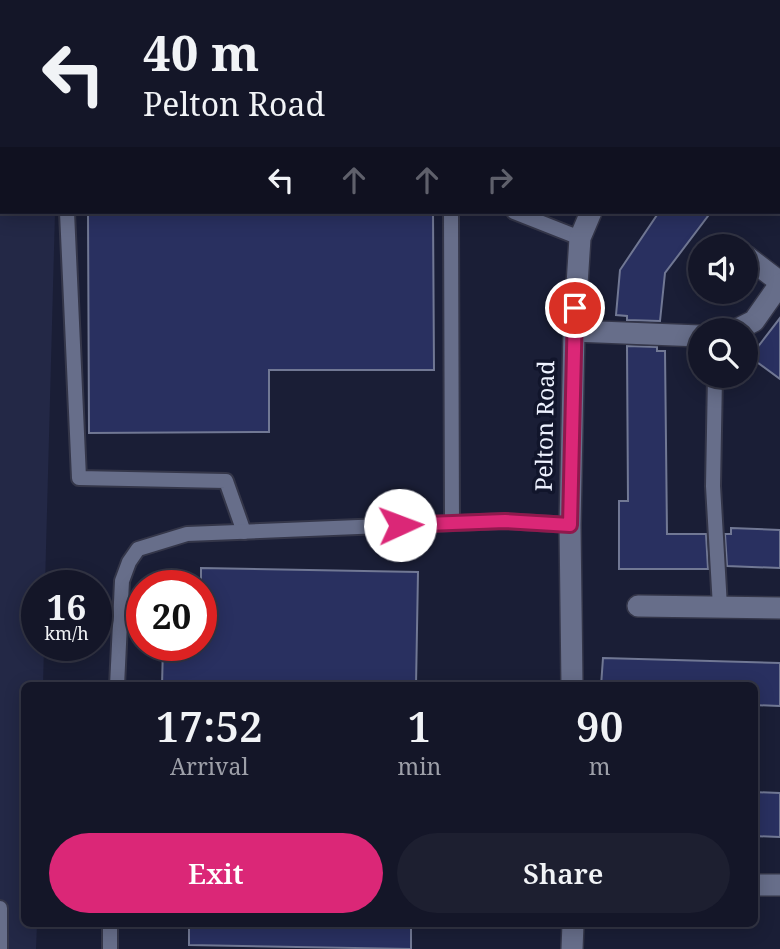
<!DOCTYPE html>
<style>
body{margin:0;font-family:"Noto Serif",serif;background:#1d1f30;color:#f1f3f6;height:100vh;display:flex;flex-direction:column;font-size:26px;white-space:nowrap}
*{box-sizing:border-box;margin:0}
p{font-size:23px;color:#9d9fa8}
.icon{flex:none;width:38px;height:38px;fill:none;stroke:currentColor;stroke-width:2;stroke-linecap:round;stroke-linejoin:round}
.map{position:relative;flex:1;overflow:hidden}
.side{position:absolute;left:21px;top:682px;width:737px;height:245px;display:flex;flex-direction:column;background:#141628;border-radius:10px;box-shadow:0 4px 18px #0003,0 0 0 2px #333545}
.side>*{flex:none}
.hud{position:absolute;left:0px;top:0px;width:780px;height:214px;box-shadow:0 4px 18px #0003,0 0 0 2px #333545;background:#141628;color:#f1f3f6;overflow:hidden}
.fabs{position:absolute;left:688px;top:234px;display:grid;gap:14px}
.fabs a{display:grid;place-items:center;width:70px;height:70px;border-radius:50%;background:#141628;box-shadow:0 4px 18px #0003,0 0 0 2px #333545;font-size:35px}
.speed{position:absolute;left:21px;top:570px;display:flex;gap:14px;font-size:35px;font-weight:700;text-align:center}
.speed>*{display:grid;place-content:center;width:91px;height:91px;border-radius:50%;background:#141628;box-shadow:0 4px 18px #0003,0 0 0 2px #333545;line-height:1}
.speed small{font-size:18px;font-weight:400}
.speed .limit{border:10px solid #d22;background:#fff;color:#111}
.pin{position:absolute;display:grid;place-items:center;width:60px;height:60px;color:#fff;margin:-30px;border:4px solid #fff;border-radius:50%;box-shadow:0 2px 7px #0007}
.me{position:absolute;width:77px;margin:-38px;rotate:88deg;stroke-linejoin:round;filter:drop-shadow(0 0 5px #0008)}
.turn{display:flex;align-items:center;gap:24px;height:147px;padding:0 28px;font-size:32px}
.turn .icon{width:91px;height:91px;stroke-width:2.5}
.turn b{display:block;font-size:49px;line-height:60px}
.lanes{display:flex;align-items:center;height:66px;padding:0 28px;background:#0003;justify-content:center;gap:35px;direction:ltr}
.lanes .off{opacity:.35}
.eta{display:flex;justify-content:space-evenly;align-items:center;height:119px;text-align:center}
.eta b{font-size:42px;font-weight:600;line-height:49px}
.action{display:flex;gap:14px;margin-top:auto;padding:14px 28px}
.action a{flex:1;height:80px;border-radius:42px;background:#db2777;color:#fff;font-size:28px;font-weight:600;line-height:80px;text-align:center}
.action a+a{background:#1d1f30;color:#f1f3f6}
.map>svg:first-child{display:block}
.built{fill:#232846}
.building{fill:#293060;stroke:#717894;stroke-width:2}
.lines{fill:none;stroke-linecap:round;stroke-linejoin:round}
.lane-casing{stroke:#343649;stroke-width:18}
.street-casing{stroke:#343649;stroke-width:24}
.secondary-casing{stroke:#343649;stroke-width:24}
.path{stroke:#6a6e82;stroke-width:4.5;stroke-dasharray:2 5;stroke-linecap:butt}
.lane{stroke:#676e8a;stroke-width:14}
.street{stroke:#676e8a;stroke-width:21}
.secondary{stroke:#676e8a;stroke-width:21}
.route-casing{stroke:#8e194d;stroke-width:18}
.route{stroke:#db2777;stroke-width:12}
.labels{text-anchor:middle;stroke-width:7;stroke-linejoin:round;paint-order:stroke}
.street-label{font-size:23px;fill:#eef2ff;stroke:#11152b}
</style>
<div class="map">
<svg width="780" height="949" viewBox="0 0 780 949">
<rect width="100%" height="100%" fill="#1a1e36"/>
<!-- built -->
<path class="built" d="M 0,154 L 2,212 L 55,212 L 45,586 L 37,586 L 37,646 L 44,646 L 43,686 L 24,686 L 24,924 L 37,924 L 36,949 L 0,949 Z"/>
<!-- building -->
<g class="building">
<path d="M 88,212 L 433,212 L 434,370 L 269,370 L 269,432 L 89,433 Z"/>
<path d="M 659,212 L 711,212 L 665,273 L 660,321 L 627,320 L 627,316 L 616,315 L 620,270 Z"/>
<path d="M 780,318 L 780,379 L 750,357 Z"/>
<path d="M 627,346 L 657,347 L 657,351 L 665,351 L 667,534 L 706,534 L 708,569 L 619,569 L 619,501 L 628,501 Z"/>
<path d="M 731,528 L 780,530 L 780,568 L 727,566 L 725,534 L 731,534 Z"/>
<path d="M 201,568 L 418,572 L 416,686 L 162,686 L 163,646 L 201,646 Z"/>
<path d="M 603,658 L 780,663 L 780,706 L 754,705 L 754,686 L 601,686 Z"/>
<path d="M 754,792 L 780,793 L 780,837 L 754,836 Z"/>
<path d="M 189,924 L 411,924 L 411,949 L 189,945 Z"/>
</g>
<g class="lines">
<defs>
<g id="lane">
<path d="M 303,2 L 303,0"/>
<path d="M 67,212 L 79,478 L 226,481 L 244,532"/>
<path d="M 451,212 L 452,523"/>
<path d="M 514,212 L 580,238"/>
<path d="M 715,376 L 713,486 L 720,607"/>
<path d="M 117,686 L 122,581 L 129,562 L 138,549 L 187,534 L 505,521 L 570,525"/>
<path d="M 0,908 L 0,949"/>
<path d="M 110,949 L 110,924"/>
</g>
<g id="street">
<path d="M 746,256 L 780,282"/>
<path d="M 574,331 L 700,336"/>
<path d="M 734,331 L 754,321 L 780,284"/>
<path d="M 638,606 L 780,608"/>
<path d="M 572,686 L 570,525 L 574,331 L 580,238 L 591,212"/>
<path d="M 754,885 L 780,885"/>
<path d="M 572,949 L 573,924"/>
</g>
<g id="secondary">
<path d="M 740,0 L 742,2"/>
<path d="M 779,0 L 780,1"/>
<path d="M 779,32 L 780,33"/>
</g>
</defs>
<!-- lane casing -->
<use href="#lane" class="lane-casing"/>
<!-- street casing -->
<use href="#street" class="street-casing"/>
<!-- secondary casing -->
<use href="#secondary" class="secondary-casing"/>
<!-- path -->
<path class="path" d="M 779,71 L 780,71"/>
<!-- lane -->
<use href="#lane" class="lane"/>
<!-- street -->
<use href="#street" class="street"/>
<!-- secondary -->
<use href="#secondary" class="secondary"/>
</g>
<g class="lines">
<defs>
<path id="route" d="M 400,525 L 505,521 L 570,525 L 575,308"/>
</defs>
<!-- route casing -->
<use href="#route" class="route-casing"/>
<!-- route -->
<use href="#route" class="route"/>
</g>
<g class="labels">
<!-- street labels -->
<g class="street-label">
<text transform="translate(545 426) rotate(-89)" y="8">Pelton Road</text>
</g>
</g>
</svg>
<div class="fabs">
<a><svg class="icon" aria-label="sound" viewBox="0 0 24 24"><path d="M4 9h4l5-4v14l-5-4H4zM17 9q2 3 0 6"/></svg></a>
<a><svg class="icon" aria-label="search" viewBox="0 0 24 24"><circle cx="10" cy="10" r="6"/><path d="M15 15l6 6"/></svg></a>
</div>
<div class="speed"><div>16<small>km/h</small></div><div class="limit">20</div></div>
<div class="pin" style="left:575px;top:308px;background:#d93025"><svg class="icon" aria-label="arrive" viewBox="0 0 24 24"><path d="M6 21V4h12l-3 4 3 4H6"/></svg></div>
<svg class="me" style="left:400px;top:525px" viewBox="-20 -20 40 40"><circle r="19" fill="#fff"/><path d="M0-13L10 11 0 6-10 11z" fill="#db2777"/></svg>
<div class="hud">
<div class="turn"><svg class="icon" aria-label="left" viewBox="0 0 24 24"><path d="M17 20v-9H6M10 6l-5 5 5 5"/></svg><div><b>40 m</b>Pelton Road</div></div>
<div class="lanes"><svg class="icon" aria-label="left" viewBox="0 0 24 24"><path d="M17 20v-9H6M10 6l-5 5 5 5"/></svg><svg class="icon off" aria-label="ahead" viewBox="0 0 24 24"><path d="M12 20V5M6 11l6-6 6 6"/></svg><svg class="icon off" aria-label="ahead" viewBox="0 0 24 24"><path d="M12 20V5M6 11l6-6 6 6"/></svg><svg class="icon off" aria-label="right" viewBox="0 0 24 24"><path d="M7 20v-9h11M14 6l5 5-5 5"/></svg></div>
</div>
<section class="side">
<div class="eta">
<div><b>17:52</b><p>Arrival</p></div>
<div><b>1</b><p>min</p></div>
<div><b>90</b><p>m</p></div>
</div>
<div class="action"><a>Exit</a><a>Share</a></div>
</section>
</div>
